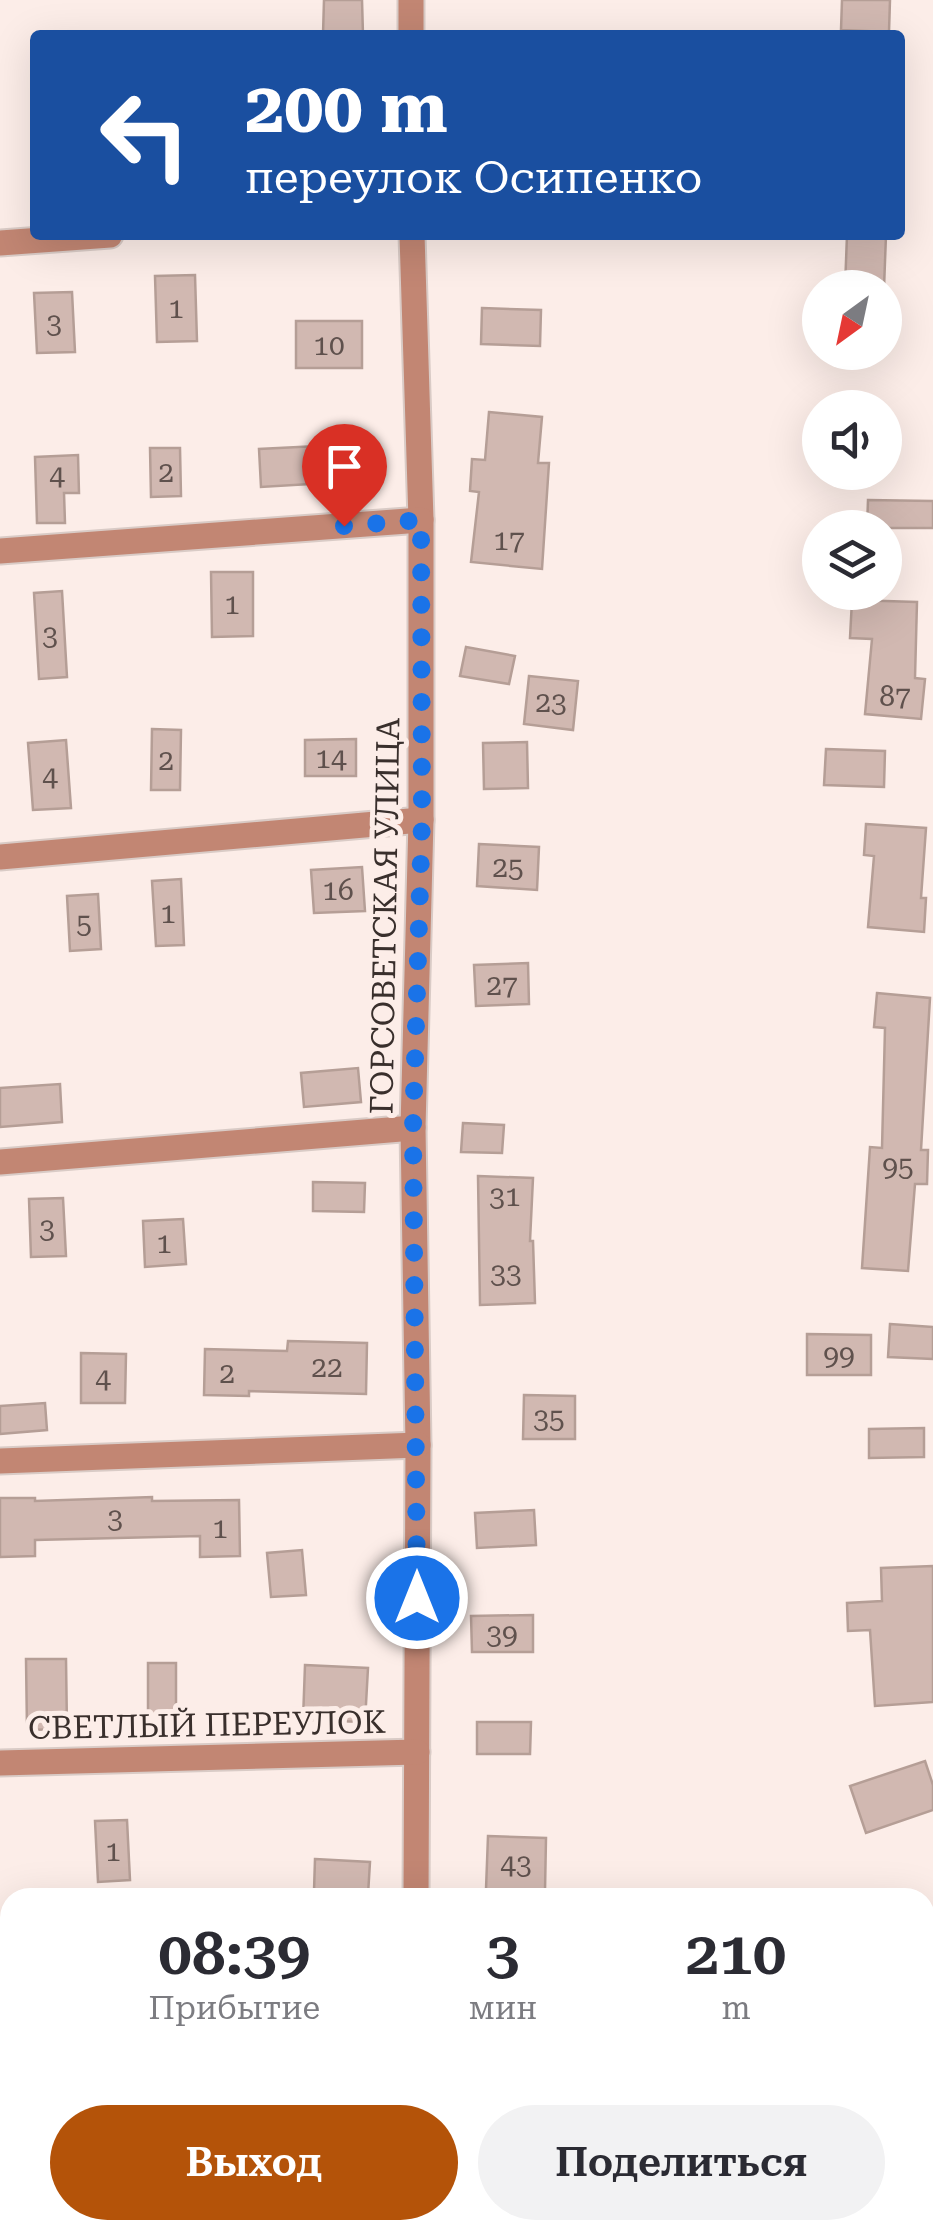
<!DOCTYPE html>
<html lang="ru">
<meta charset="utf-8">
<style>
body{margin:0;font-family:"Roboto Serif",serif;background:#f2f2f3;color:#2b2b33;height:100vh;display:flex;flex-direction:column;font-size:38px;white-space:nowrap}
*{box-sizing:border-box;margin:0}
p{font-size:32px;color:#7c7c81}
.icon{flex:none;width:55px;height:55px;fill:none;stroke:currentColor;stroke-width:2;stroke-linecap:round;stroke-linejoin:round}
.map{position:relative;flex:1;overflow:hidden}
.side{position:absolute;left:0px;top:1888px;width:935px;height:352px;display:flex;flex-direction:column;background:#fff;border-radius:30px 30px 0 0;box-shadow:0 10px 40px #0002}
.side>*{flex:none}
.hud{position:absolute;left:30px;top:30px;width:875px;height:210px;border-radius:10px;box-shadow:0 10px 40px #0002;background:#1a4fa0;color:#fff;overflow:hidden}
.needle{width:65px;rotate:213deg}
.buttons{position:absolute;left:802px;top:270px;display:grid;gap:20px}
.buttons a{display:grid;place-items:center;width:100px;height:100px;border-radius:50%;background:#fff;box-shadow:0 10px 40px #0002;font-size:50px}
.pin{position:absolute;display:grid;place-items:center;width:85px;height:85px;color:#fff;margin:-102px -42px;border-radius:50% 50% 50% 0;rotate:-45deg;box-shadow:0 0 10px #0007}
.pin .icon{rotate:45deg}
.me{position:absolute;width:110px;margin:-55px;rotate:0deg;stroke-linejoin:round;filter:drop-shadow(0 0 8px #0008)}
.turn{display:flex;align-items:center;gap:35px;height:210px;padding:0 50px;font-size:45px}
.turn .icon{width:130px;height:130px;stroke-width:2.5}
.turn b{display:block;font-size:70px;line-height:85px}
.eta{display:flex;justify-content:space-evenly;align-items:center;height:170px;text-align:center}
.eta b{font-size:60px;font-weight:600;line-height:70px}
.primary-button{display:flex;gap:20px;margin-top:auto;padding:20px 50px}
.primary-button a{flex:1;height:115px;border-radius:60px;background:#b45309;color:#fff;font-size:40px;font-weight:600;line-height:115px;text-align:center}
.primary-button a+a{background:#f2f2f3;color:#2b2b33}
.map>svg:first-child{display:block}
.building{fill:#d1b8b1;stroke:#b59e96;stroke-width:2.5}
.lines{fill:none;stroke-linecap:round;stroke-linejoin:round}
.minor-casing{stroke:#d9cbc6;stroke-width:29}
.minor{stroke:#c28673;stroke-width:25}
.route{stroke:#1a73e8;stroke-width:18;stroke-dasharray:0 32.4}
.labels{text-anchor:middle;stroke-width:10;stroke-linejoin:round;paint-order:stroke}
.number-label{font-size:28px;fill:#5f514d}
.street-label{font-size:32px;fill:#392f2c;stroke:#fcede8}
</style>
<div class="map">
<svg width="933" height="2239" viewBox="0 0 933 2239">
<rect width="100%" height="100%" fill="#fcede8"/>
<!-- building -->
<g class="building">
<path d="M 324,0 L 362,0 L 363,35 L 323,35 Z"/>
<path d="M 842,0 L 890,0 L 889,32 L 841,30 Z"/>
<path d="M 847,235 L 886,235 L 884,288 L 845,288 Z"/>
<path d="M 195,275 L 197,341 L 157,342 L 155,276 Z"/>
<path d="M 72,292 L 75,352 L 37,353 L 34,293 Z"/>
<path d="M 482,308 L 541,310 L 540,346 L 481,344 Z"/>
<rect x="296" y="321" width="66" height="47"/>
<path d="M 489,412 L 542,417 L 538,463 L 549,463 L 542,569 L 471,562 L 479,492 L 470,491 L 472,459 L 485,460 Z"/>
<path d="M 358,444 L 360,481 L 261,487 L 259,449 Z"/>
<path d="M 150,448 L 180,448 L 181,496 L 151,497 Z"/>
<path d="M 78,455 L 79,493 L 64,493 L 65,523 L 37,523 L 35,457 Z"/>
<path d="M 868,500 L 933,501 L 933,528 L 867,528 Z"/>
<path d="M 211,572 L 253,572 L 253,636 L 212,637 Z"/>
<path d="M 62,591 L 67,677 L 39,679 L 34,593 Z"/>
<path d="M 852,600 L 917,602 L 915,678 L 925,679 L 921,719 L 865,714 L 872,639 L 850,638 Z"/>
<path d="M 466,647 L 515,656 L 509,684 L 460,676 Z"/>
<path d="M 529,676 L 578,681 L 573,730 L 524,724 Z"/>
<path d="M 152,729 L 181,730 L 180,790 L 151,790 Z"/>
<path d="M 356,739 L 356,776 L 305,776 L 305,740 Z"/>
<path d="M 66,740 L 71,808 L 33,810 L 28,743 Z"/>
<path d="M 527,742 L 528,788 L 484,789 L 483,743 Z"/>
<path d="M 826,749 L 885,751 L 884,787 L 824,785 Z"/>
<path d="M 866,824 L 926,828 L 921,898 L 926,898 L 924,932 L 868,927 L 874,856 L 864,855 Z"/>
<path d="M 479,844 L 539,847 L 537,890 L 477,886 Z"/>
<path d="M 362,867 L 365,911 L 314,913 L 311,870 Z"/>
<path d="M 181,879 L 184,945 L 156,946 L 152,881 Z"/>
<path d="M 98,894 L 101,949 L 70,951 L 67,896 Z"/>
<path d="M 528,963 L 529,1004 L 476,1006 L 474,965 Z"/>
<path d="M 877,993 L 930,998 L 921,1150 L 928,1150 L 927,1184 L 915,1184 L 908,1271 L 862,1268 L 870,1147 L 882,1148 L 885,1028 L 874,1027 Z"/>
<path d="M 358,1068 L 361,1102 L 304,1107 L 301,1073 Z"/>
<path d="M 60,1084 L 62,1122 L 0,1127 L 0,1088 Z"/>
<path d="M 463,1123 L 504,1125 L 502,1153 L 461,1152 Z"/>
<path d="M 478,1176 L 533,1178 L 530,1241 L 533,1241 L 535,1303 L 480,1305 Z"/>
<path d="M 313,1182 L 365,1183 L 364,1212 L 313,1211 Z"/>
<path d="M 63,1198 L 66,1256 L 31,1257 L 29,1199 Z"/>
<path d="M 183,1219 L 186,1264 L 145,1267 L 143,1221 Z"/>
<path d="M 890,1324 L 933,1327 L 933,1359 L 888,1357 Z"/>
<path d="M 807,1334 L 871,1335 L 871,1375 L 807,1375 Z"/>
<path d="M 288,1341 L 367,1343 L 366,1394 L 249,1391 L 249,1396 L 204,1395 L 205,1349 L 287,1351 Z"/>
<path d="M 81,1353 L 126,1354 L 125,1403 L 81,1403 Z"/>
<path d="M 524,1395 L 575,1396 L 575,1439 L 523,1439 Z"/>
<path d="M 45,1403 L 47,1430 L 0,1434 L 0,1406 Z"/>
<path d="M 924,1428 L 924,1457 L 869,1458 L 869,1429 Z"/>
<path d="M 152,1497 L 152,1501 L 239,1500 L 240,1556 L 200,1557 L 200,1536 L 35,1540 L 35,1556 L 0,1557 L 0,1498 L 35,1498 L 35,1501 Z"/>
<path d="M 534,1510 L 536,1545 L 477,1548 L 475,1513 Z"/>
<path d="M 302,1550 L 306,1595 L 271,1597 L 267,1553 Z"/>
<path d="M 933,1566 L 933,1702 L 875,1706 L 870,1630 L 848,1631 L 847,1603 L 882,1601 L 881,1568 Z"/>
<path d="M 533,1615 L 533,1652 L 472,1652 L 471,1616 Z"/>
<path d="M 26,1659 L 66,1659 L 67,1729 L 27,1730 Z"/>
<path d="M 148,1663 L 176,1663 L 176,1715 L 148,1714 Z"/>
<path d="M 305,1665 L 368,1668 L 365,1722 L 303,1720 Z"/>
<path d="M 477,1722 L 531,1722 L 530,1754 L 477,1754 Z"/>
<path d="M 925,1761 L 933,1785 L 933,1810 L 866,1833 L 850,1786 Z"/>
<path d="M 127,1820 L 130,1880 L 98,1882 L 95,1821 Z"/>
<path d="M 488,1836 L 546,1838 L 545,1891 L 486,1889 Z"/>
<path d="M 315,1859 L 370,1862 L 368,1895 L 314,1891 Z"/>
</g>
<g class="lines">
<defs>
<g id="minor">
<path d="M 411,0 L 411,35"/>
<path d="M 412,235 L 421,520 L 421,820 L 413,1128 L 418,1445 L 416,1898"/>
<path d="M 0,243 L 110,235"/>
<path d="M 0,551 L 421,520"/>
<path d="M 0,857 L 421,820"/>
<path d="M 0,1162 L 413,1128"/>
<path d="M 0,1461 L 418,1445"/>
<path d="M 0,1763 L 417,1752"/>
<path d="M 426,2230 L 428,2239"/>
</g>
</defs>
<!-- minor casing -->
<use href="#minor" class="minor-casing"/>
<!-- minor -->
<use href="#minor" class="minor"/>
</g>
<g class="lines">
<!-- route -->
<path class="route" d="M 344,526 L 421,520 L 422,820 L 413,1128 L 417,1598"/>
</g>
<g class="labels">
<!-- number labels -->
<g class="number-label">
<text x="176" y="318">1</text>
<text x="54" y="333">3</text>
<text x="329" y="355">10</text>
<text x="166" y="482">2</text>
<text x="57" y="485">4</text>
<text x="509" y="550">17</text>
<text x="232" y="614">1</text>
<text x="50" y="645">3</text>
<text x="895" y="706">87</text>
<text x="551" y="712">23</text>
<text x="331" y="768">14</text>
<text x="166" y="770">2</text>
<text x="50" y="786">4</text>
<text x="508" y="877">25</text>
<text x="338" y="900">16</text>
<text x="168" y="923">1</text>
<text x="84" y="933">5</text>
<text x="502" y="995">27</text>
<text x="898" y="1176">95</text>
<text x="505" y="1206">31</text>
<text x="47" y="1238">3</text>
<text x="164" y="1253">1</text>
<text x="506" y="1283">33</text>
<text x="839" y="1365">99</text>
<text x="327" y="1377">22</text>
<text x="227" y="1383">2</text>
<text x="103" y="1388">4</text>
<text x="549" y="1428">35</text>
<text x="115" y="1528">3</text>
<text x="220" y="1538">1</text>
<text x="502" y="1644">39</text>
<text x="113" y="1861">1</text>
<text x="516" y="1874">43</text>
</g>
<!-- street labels -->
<g class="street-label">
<text transform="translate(385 916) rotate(-89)" y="11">ГОРСОВЕТСКАЯ УЛИЦА</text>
<text transform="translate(207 1725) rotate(-1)" y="11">СВЕТЛЫЙ ПЕРЕУЛОК</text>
</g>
</g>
</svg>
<div class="buttons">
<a><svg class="needle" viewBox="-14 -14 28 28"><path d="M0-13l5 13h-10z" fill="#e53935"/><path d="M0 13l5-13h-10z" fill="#7c7c81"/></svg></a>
<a><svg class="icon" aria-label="sound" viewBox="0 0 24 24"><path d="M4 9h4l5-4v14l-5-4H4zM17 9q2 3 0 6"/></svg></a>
<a><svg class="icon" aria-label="layers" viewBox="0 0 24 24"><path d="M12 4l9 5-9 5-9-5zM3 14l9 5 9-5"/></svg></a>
</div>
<div class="pin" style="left:344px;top:526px;background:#d93025"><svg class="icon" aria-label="arrive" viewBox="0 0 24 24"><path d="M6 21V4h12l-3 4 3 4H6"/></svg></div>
<svg class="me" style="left:417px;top:1598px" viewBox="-20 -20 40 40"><circle r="17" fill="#1a73e8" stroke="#fff" stroke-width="3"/><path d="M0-11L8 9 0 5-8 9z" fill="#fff"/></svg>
<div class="hud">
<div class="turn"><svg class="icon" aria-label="left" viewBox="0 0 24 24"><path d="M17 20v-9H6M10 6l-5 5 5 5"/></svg><div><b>200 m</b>переулок Осипенко</div></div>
</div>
<section class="side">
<div class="eta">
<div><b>08:39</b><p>Прибытие</p></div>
<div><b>3</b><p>мин</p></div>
<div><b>210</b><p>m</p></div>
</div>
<div class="primary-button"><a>Выход</a><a>Поделиться</a></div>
</section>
</div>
